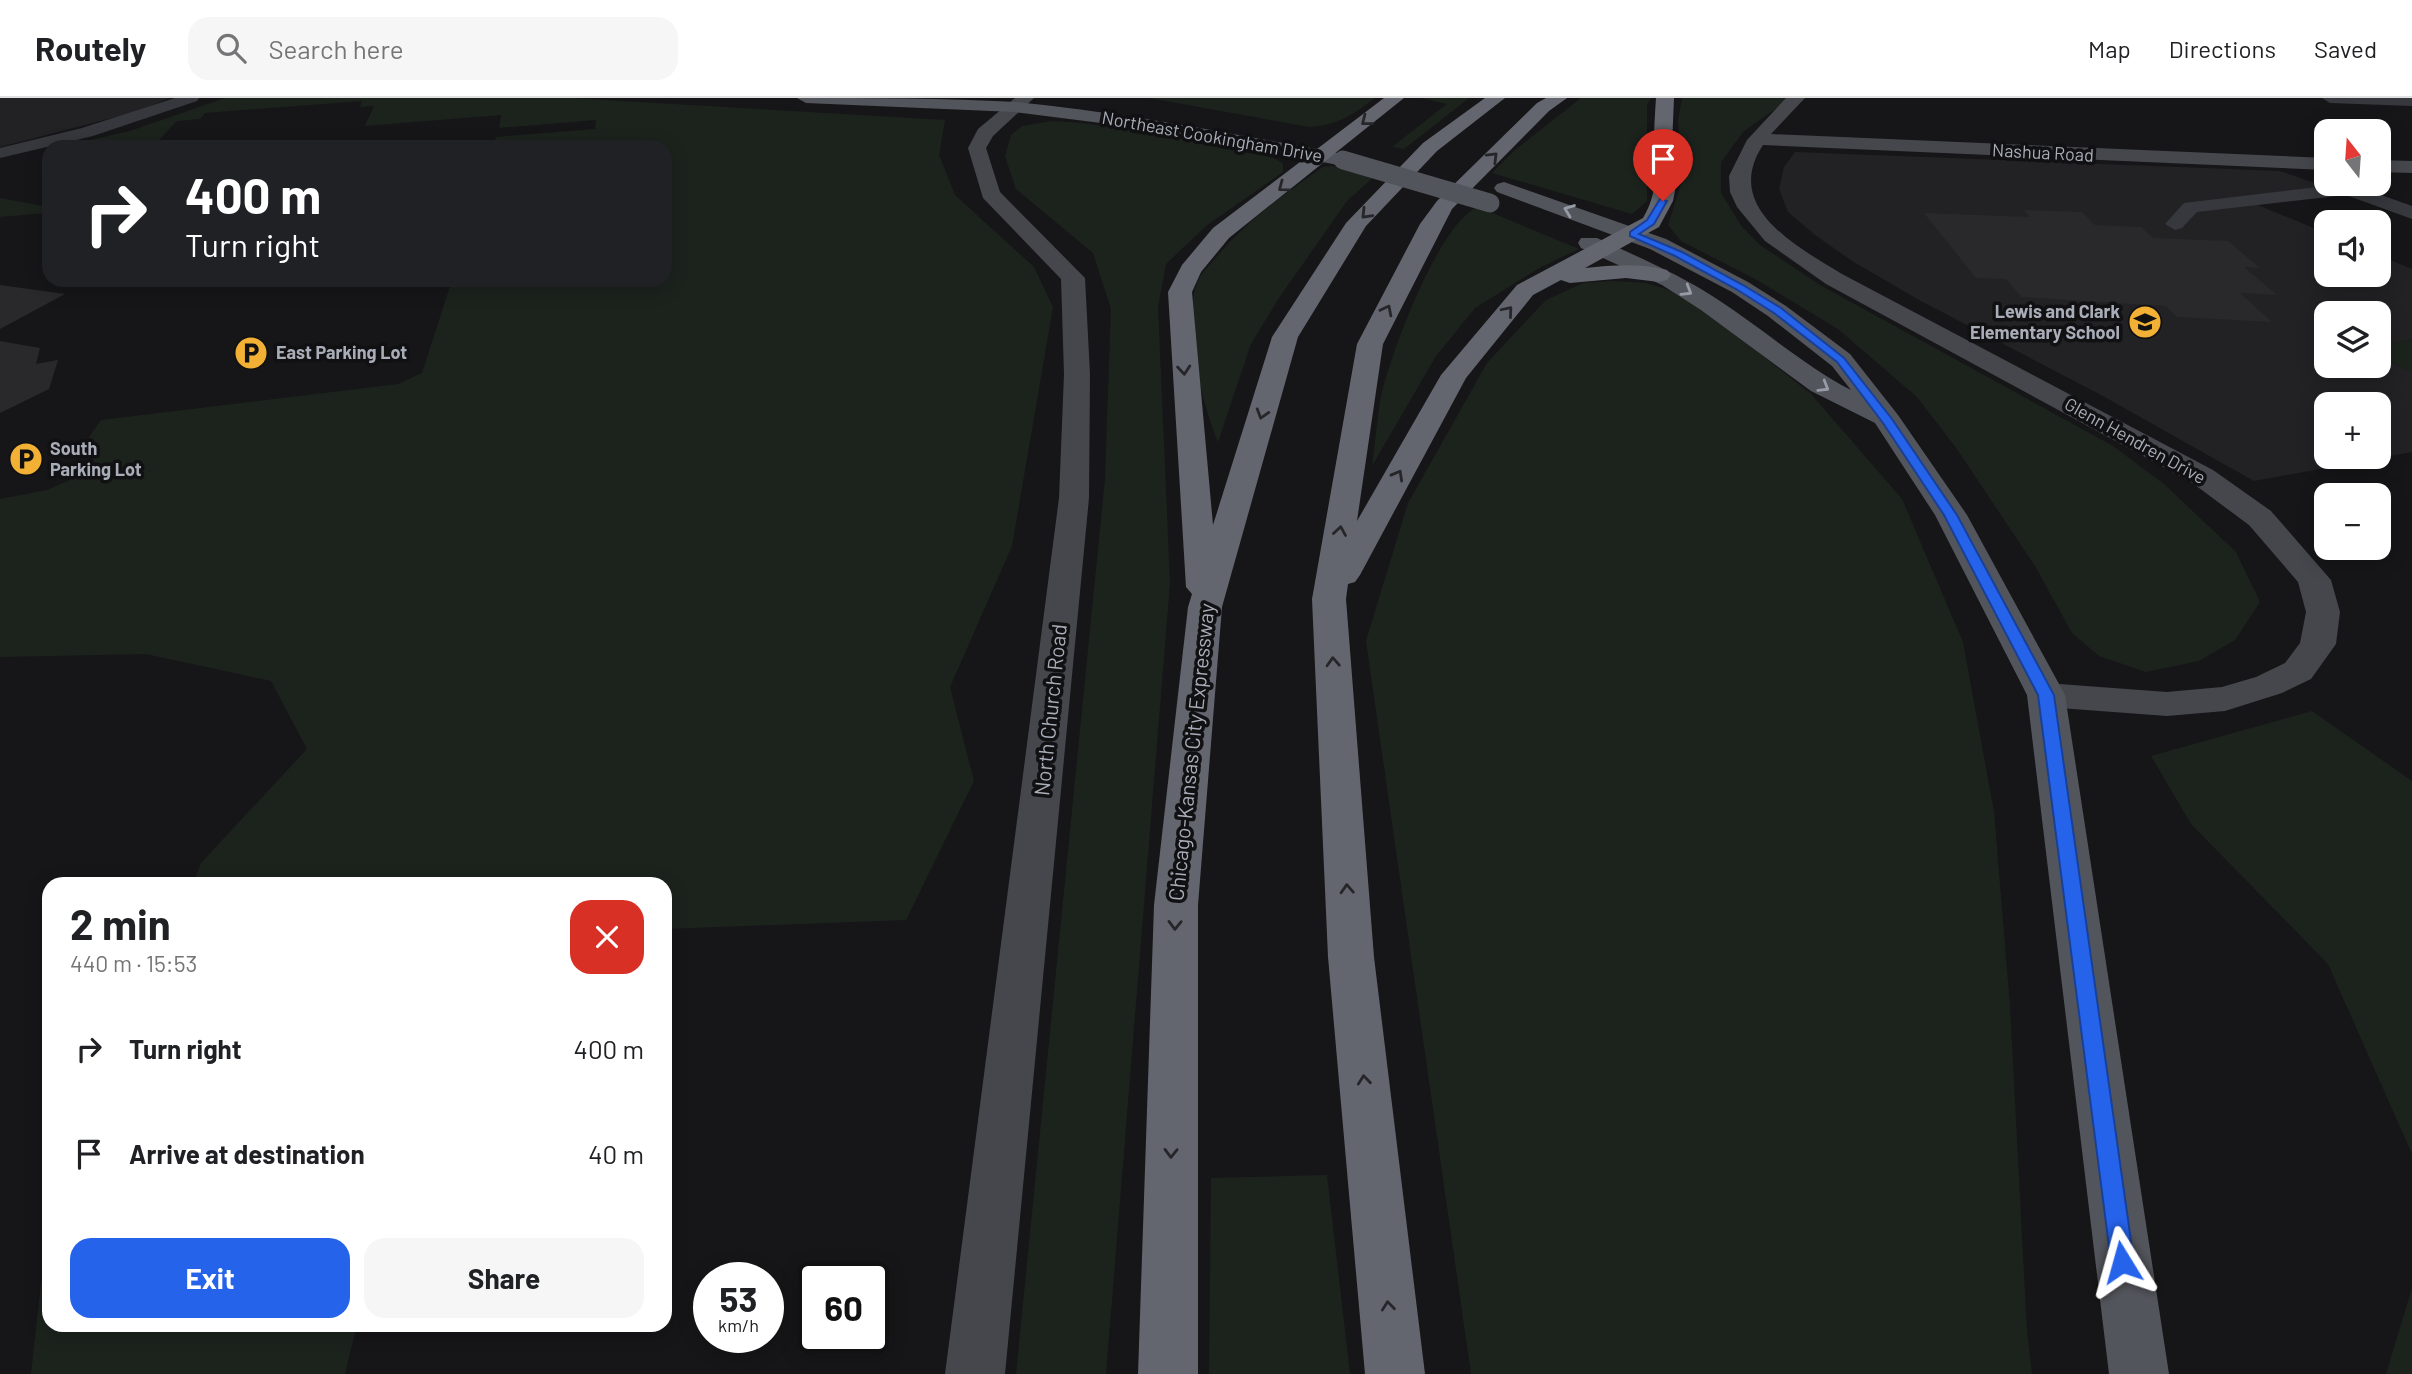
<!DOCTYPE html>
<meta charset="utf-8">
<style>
body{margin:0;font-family:Barlow,sans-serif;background:#f6f6f6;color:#202124;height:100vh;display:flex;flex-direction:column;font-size:26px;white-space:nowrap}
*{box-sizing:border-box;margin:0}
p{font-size:23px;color:#757577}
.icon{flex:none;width:38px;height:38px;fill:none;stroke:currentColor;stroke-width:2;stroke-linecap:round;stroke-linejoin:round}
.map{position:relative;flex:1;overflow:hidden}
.panel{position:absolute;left:42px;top:779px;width:630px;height:455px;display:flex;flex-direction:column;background:#fff;border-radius:21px;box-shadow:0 4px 18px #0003}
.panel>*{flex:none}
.top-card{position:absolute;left:42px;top:42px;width:630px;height:147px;border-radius:21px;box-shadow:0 4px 18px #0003;background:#202124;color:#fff;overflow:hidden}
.needle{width:46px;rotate:343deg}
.controls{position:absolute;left:2314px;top:21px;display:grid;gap:14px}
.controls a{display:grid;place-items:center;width:77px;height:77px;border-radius:14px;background:#fff;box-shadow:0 4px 18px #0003;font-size:35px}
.speed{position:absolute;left:693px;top:1164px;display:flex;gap:14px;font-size:35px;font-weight:700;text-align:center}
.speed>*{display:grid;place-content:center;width:91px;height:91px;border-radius:50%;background:#fff;box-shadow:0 4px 18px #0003;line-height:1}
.speed small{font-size:18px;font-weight:400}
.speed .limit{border:4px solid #111;border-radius:10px;background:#fff;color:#111}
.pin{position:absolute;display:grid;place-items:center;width:60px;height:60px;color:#fff;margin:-72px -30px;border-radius:50% 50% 50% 0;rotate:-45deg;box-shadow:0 0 7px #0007}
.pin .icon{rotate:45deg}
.me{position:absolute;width:77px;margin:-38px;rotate:352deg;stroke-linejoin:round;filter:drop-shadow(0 0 5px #0008)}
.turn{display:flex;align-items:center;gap:24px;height:147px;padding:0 28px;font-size:32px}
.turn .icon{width:91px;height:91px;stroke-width:2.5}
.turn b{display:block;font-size:49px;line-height:60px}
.round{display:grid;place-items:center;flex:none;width:74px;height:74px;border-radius:21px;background:#f6f6f6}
.summary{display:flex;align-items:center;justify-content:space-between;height:119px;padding:0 28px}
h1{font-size:42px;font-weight:700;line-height:52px}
.cta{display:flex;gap:14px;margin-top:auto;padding:14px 28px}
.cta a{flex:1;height:80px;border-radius:21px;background:#2563eb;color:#fff;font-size:28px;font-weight:700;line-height:80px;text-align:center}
.cta a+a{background:#f6f6f6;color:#202124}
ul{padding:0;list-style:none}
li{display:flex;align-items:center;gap:21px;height:105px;padding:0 28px}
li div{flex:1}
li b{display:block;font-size:26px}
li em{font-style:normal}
header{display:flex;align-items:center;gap:42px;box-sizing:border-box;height:98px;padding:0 35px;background:#fff;border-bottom:2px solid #e0e0e0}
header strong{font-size:33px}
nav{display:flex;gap:38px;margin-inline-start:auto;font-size:24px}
.search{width:490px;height:63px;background:#f6f6f6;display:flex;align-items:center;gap:18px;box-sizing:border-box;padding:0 24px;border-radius:21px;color:#757577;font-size:26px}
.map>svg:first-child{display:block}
.built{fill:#222225;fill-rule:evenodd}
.green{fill:#1c231d}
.building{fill:#29292c}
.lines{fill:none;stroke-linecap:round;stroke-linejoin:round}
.street{fill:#37383d;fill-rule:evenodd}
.secondary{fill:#45474d;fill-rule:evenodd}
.primary{fill:#53555c;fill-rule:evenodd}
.highway{fill:#63666e;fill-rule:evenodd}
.primary-bridge{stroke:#53555c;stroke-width:19}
.oneway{stroke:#26262a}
.oneway2{stroke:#979ba6}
.route{fill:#2563eb;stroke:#184099;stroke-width:2}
.labels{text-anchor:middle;stroke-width:7;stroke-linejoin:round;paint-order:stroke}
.far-street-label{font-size:18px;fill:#a8adb8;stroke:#111113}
.far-poi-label{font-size:18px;font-weight:bold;fill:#a8adb8;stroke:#111113;text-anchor:start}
.street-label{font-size:21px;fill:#a8adb8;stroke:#111113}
</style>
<header>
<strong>Routely</strong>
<div class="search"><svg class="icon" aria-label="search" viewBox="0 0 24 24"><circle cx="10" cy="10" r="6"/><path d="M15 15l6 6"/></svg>Search here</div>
<nav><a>Map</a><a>Directions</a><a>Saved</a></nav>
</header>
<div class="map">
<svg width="2412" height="1276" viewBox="0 0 2412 1276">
<rect width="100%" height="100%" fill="#161618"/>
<!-- built -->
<g class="built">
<path d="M 0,0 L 170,0 L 135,14 L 0,49 Z"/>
<path d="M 1795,54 L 2280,73 L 2317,86 L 2320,91 L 2243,101 L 2326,135 L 2326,177 L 2378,177 L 2378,157 L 2412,171 L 2412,241 L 2378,248 L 2378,215 L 2326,215 L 2326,268 L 2378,268 L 2378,258 L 2412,274 L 2412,354 L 2254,383 L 2101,297 L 1919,202 L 1852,163 L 1815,137 L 1788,114 L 1779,91 L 1784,69 ZM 2326,306 L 2378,306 L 2378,359 L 2326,359 Z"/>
</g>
<!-- green -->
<g class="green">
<path d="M 225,0 L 571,0 L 945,22 L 939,57 L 955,97 L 1034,169 L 1053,209 L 1012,448 L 950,589 L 974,683 L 906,822 L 665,831 L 665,786 L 193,786 L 201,765 L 307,651 L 271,583 L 146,556 L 0,559 L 0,401 L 47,392 L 95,371 L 89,339 L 101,322 L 398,286 L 422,275 L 452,182 L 665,182 L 665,49 L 493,49 L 496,39 L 595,31 L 596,22 L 499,30 L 501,17 L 365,28 L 374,8 L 360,9 L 362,3 L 205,15 L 200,21 L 177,23 L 156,45 L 60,49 L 130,33 Z"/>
<path d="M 1149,0 L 1375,0 C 1351,18 1340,26 1309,29 Z"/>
<path d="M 1421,0 L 1469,0 L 1404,51 L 1392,49 L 1447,6 Z"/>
<path d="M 1581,0 L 1651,0 L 1647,7 L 1647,103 L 1632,116 L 1492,75 L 1515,52 Z"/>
<path d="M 1682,0 L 1791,0 L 1744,33 L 1721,64 L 1721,95 L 1742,129 L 1760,147 L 1820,187 L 2113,348 L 2164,386 L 2236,454 L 2260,504 L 2235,542 L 2199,563 L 2146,574 L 2099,558 L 2072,535 L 2035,468 L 1957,351 L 1917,299 L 1838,231 L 1757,182 L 1681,143 L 1668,127 L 1682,83 L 1678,23 Z"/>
<path d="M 1052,23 C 1095,25 1137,33 1179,40 C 1214,46 1252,48 1283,65 L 1283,74 L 1206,128 L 1166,166 L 1158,209 L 1170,485 L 1106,1276 L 1016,1276 L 1105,381 L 1111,211 L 1093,155 L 1016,91 L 1005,58 L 1011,37 L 1022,28 Z"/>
<path d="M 1333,68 L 1375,78 L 1347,103 L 1279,200 L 1251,246 L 1218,344 C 1202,305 1181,223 1198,183 C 1201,175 1209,168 1214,162 C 1245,124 1283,97 1323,69 Z"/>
<path d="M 0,100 L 49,109 L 49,110 L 45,115 L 0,119 Z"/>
<path d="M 1478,109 L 1579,151 L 1541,169 L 1475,210 L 1436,258 L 1372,368 C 1375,346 1377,324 1380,303 C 1388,261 1439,124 1478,109 Z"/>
<path d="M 1613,183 L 1646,185 L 1669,192 L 1712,218 L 1811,296 L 1902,401 L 1963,544 L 1994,714 L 2010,908 L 2027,1234 L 2032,1276 L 1471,1276 L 1366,543 L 1408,405 L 1487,265 L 1546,202 L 1583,185 Z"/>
<path d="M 2412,241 L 2412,274 L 2378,258 L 2378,248 Z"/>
<path d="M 2312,613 L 2412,683 L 2412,1056 L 2328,866 L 2191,726 L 2151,658 Z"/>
<path d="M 1327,1077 L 1350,1276 L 1209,1276 L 1211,1080 Z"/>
<path d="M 49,1164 L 49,1227 L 357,1227 L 345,1276 L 31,1276 L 41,1185 Z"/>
<path d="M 2412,1190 L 2412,1276 L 2386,1276 Z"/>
</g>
<!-- building -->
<g class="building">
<path d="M 2024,112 L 2082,114 L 2095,127 L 2141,129 L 2153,140 L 2228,143 L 2260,170 L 2244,169 L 2277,197 L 2240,195 L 2272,224 L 2177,219 L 2166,208 L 2021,199 L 2006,181 L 1976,180 L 1924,115 L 2030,119 Z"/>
<path d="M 0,187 L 65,196 L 0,231 Z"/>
<path d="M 0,243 L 40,250 L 36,266 L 58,262 L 49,291 L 0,315 Z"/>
</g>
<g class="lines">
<!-- street -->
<g class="street">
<path d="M 175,0 L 199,0 L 197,3 L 93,38 L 0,60 L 0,50 L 82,30 Z"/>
<path d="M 2322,0 L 2412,0 L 2412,8 L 2330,5 Z"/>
<path d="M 2326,85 L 2350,86 L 2412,108 L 2412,121 L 2346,97 L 2197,114 L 2182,130 L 2175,132 L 2165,126 L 2184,105 L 2326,88 Z"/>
</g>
<!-- secondary -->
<g class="secondary">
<path d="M 1015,0 L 1034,0 L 993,38 L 986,50 L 1000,94 L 1085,180 L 1090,276 L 1089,400 L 1005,1276 L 945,1276 L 1059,400 L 1064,276 L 1061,181 L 983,100 L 968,50 L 978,31 Z"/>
<path d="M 1786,0 L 1805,0 L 1771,36 L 2326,60 L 2326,72 L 1763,47 C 1722,109 1796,148 1842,176 L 2213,372 L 2271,413 L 2331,482 L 2340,514 L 2336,546 L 2311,581 L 2282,595 L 2225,613 L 2167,618 L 2046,609 L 2033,605 L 2027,597 L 2033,589 L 2046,585 L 2167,594 L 2222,589 L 2256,579 L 2285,565 L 2300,545 L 2306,514 L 2298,484 L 2249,427 L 2191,384 L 1826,186 L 1765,143 L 1737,109 L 1730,94 L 1729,78 L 1747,42 Z"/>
<path d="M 2378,62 L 2412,63 L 2412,75 L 2378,74 Z"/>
</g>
<!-- primary -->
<g class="primary">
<path d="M 797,0 C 870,0 944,0 1016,4 C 1126,15 1234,36 1343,56 L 1353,62 L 1343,68 L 1164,33 L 1014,14 L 806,5 Z"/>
<path d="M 1504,84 L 1666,141 L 1748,184 L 1786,208 L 1850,256 L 1898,317 L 1967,417 L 2065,597 L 2169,1276 L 2109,1276 L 2027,597 L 1935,417 L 1875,325 L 1811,293 L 1701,212 L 1662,187 L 1581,150 L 1578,145 L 1581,140 L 1597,140 C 1638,159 1679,176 1717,201 C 1762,230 1803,267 1851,292 L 1832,268 L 1768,218 L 1732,194 L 1650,151 L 1497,94 L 1494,90 L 1497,86 Z"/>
</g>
<!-- highway -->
<g class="highway">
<path d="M 1384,0 L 1404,0 L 1229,140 L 1201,174 L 1192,194 L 1213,427 L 1272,239 L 1346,125 L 1423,45 L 1485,0 L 1505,0 L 1437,53 L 1366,128 L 1298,239 L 1222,509 L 1198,807 L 1198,1276 L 1138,1276 L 1154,807 L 1188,509 L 1192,496 L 1186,489 L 1168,194 L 1182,167 L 1213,130 Z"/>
<path d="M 1546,0 L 1567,0 L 1549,13 L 1452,111 L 1383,246 L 1357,423 L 1441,277 L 1517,187 L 1643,120 C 1660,90 1653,77 1654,45 C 1654,30 1655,15 1656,0 L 1674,0 L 1672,47 L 1677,82 L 1673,103 L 1659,129 L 1585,170 C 1613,167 1640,165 1667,172 L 1671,177 L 1667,182 L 1659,184 L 1626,180 L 1570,185 L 1561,182 L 1533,197 L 1466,280 L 1360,477 L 1355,484 L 1348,486 L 1346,501 L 1374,859 L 1425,1276 L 1365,1276 L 1328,859 L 1312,501 L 1357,246 L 1420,126 L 1437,103 L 1537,5 Z"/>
</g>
<!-- primary-bridge -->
<path class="primary-bridge" d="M 1343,62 L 1490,105"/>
</g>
<!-- one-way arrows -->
<defs><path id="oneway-chevron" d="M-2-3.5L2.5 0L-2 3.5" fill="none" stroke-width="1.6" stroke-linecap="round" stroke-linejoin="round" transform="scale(1.75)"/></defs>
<g class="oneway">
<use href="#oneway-chevron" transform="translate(1366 23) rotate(142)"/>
<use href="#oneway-chevron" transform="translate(1493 59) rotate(-45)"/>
<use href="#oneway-chevron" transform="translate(1283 89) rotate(143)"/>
<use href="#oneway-chevron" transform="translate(1366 116) rotate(134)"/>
<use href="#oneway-chevron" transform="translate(1387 212) rotate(-63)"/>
<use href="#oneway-chevron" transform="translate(1508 213) rotate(-50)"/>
<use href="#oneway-chevron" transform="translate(1184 272) rotate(85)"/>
<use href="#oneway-chevron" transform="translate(1262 316) rotate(107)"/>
<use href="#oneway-chevron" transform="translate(1398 377) rotate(-61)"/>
<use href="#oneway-chevron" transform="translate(1340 433) rotate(-81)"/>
<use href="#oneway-chevron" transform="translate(1333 564) rotate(-93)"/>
<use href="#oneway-chevron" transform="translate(1347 791) rotate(-93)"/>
<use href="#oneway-chevron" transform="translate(1175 827) rotate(91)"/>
<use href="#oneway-chevron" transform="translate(1364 982) rotate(-96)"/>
<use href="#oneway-chevron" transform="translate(1171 1055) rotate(91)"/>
<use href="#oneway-chevron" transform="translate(1388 1208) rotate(-96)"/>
</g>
<g class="oneway2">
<use href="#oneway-chevron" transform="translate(1569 112) rotate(-159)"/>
<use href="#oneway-chevron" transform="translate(1687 193) rotate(31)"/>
<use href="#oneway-chevron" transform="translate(1824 289) rotate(31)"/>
</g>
<!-- route -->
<path class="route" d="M 1660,101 L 1667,103 L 1654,126 L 1639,136 L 1682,154 L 1743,187 L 1781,210 L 1844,260 L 1892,321 L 1957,417 L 2054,597 L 2134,1164 L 2130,1172 L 2122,1175 L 2114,1172 L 2111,1164 L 2038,597 L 1944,417 L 1883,325 L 1837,264 L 1774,215 L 1736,191 L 1675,158 L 1630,138 L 1630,134 L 1647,122 Z"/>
<!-- icons -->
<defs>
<symbol id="school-disc" viewBox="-11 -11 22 22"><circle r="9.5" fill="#f2b134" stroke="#111113"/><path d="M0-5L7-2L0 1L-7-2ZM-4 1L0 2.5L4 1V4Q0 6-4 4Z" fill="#111"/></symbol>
<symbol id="parking-disc" viewBox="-11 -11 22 22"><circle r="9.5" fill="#f2b134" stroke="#111113"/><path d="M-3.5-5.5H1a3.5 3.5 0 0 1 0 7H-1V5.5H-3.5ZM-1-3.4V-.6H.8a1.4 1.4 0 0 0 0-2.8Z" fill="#111"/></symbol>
</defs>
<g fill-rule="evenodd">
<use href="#school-disc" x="2126" y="205" width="38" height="38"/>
<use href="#parking-disc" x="232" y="236" width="38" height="38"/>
<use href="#parking-disc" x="7" y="342" width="38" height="38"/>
</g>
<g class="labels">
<!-- far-street labels -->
<g class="far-street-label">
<text transform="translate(1212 39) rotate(10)" y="6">Northeast Cookingham Drive</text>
<text transform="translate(2043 55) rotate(3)" y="6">Nashua Road</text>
<text transform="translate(2135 343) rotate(29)" y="6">Glenn Hendren Drive</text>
</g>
<!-- far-poi labels -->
<g class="far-poi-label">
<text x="2120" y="220" text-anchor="end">Lewis and Clark<tspan x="2120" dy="21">Elementary School</tspan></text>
<text x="276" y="261">East Parking Lot</text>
<text x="50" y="357">South<tspan x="50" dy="21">Parking Lot</tspan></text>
</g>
<!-- street labels -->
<g class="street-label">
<text transform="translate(1051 612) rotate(-84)" y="7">North Church Road</text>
<text transform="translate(1192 654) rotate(-84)" y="7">Chicago-Kansas City Expressway</text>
</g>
</g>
</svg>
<div class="controls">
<a><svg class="needle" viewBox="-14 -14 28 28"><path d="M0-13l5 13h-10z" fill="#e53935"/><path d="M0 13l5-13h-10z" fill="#757577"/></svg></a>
<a><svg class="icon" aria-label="sound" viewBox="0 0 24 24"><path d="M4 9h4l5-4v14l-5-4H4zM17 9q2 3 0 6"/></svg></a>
<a><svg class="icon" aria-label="layers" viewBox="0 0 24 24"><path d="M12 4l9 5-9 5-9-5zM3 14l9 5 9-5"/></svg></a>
<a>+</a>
<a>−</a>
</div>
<div class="speed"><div>53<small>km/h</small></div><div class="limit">60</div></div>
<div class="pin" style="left:1663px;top:103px;background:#d93025"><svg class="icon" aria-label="arrive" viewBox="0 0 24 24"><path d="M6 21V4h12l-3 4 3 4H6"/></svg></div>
<svg class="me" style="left:2122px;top:1164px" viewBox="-20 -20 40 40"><path d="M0-17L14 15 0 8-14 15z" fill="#2563eb" stroke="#fff" stroke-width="4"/></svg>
<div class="top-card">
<div class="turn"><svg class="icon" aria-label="right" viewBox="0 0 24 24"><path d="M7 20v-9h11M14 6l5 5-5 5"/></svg><div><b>400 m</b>Turn right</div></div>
</div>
<section class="panel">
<div class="summary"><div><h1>2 min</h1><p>440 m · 15:53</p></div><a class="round" style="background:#d93025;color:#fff"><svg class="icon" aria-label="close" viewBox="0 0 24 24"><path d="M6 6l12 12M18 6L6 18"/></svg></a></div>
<ul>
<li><svg class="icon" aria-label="right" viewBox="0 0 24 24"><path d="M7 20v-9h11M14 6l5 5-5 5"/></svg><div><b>Turn right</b></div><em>400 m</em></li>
<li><svg class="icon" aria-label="arrive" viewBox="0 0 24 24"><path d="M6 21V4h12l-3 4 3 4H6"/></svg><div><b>Arrive at destination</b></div><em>40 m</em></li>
</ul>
<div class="cta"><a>Exit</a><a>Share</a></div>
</section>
</div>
